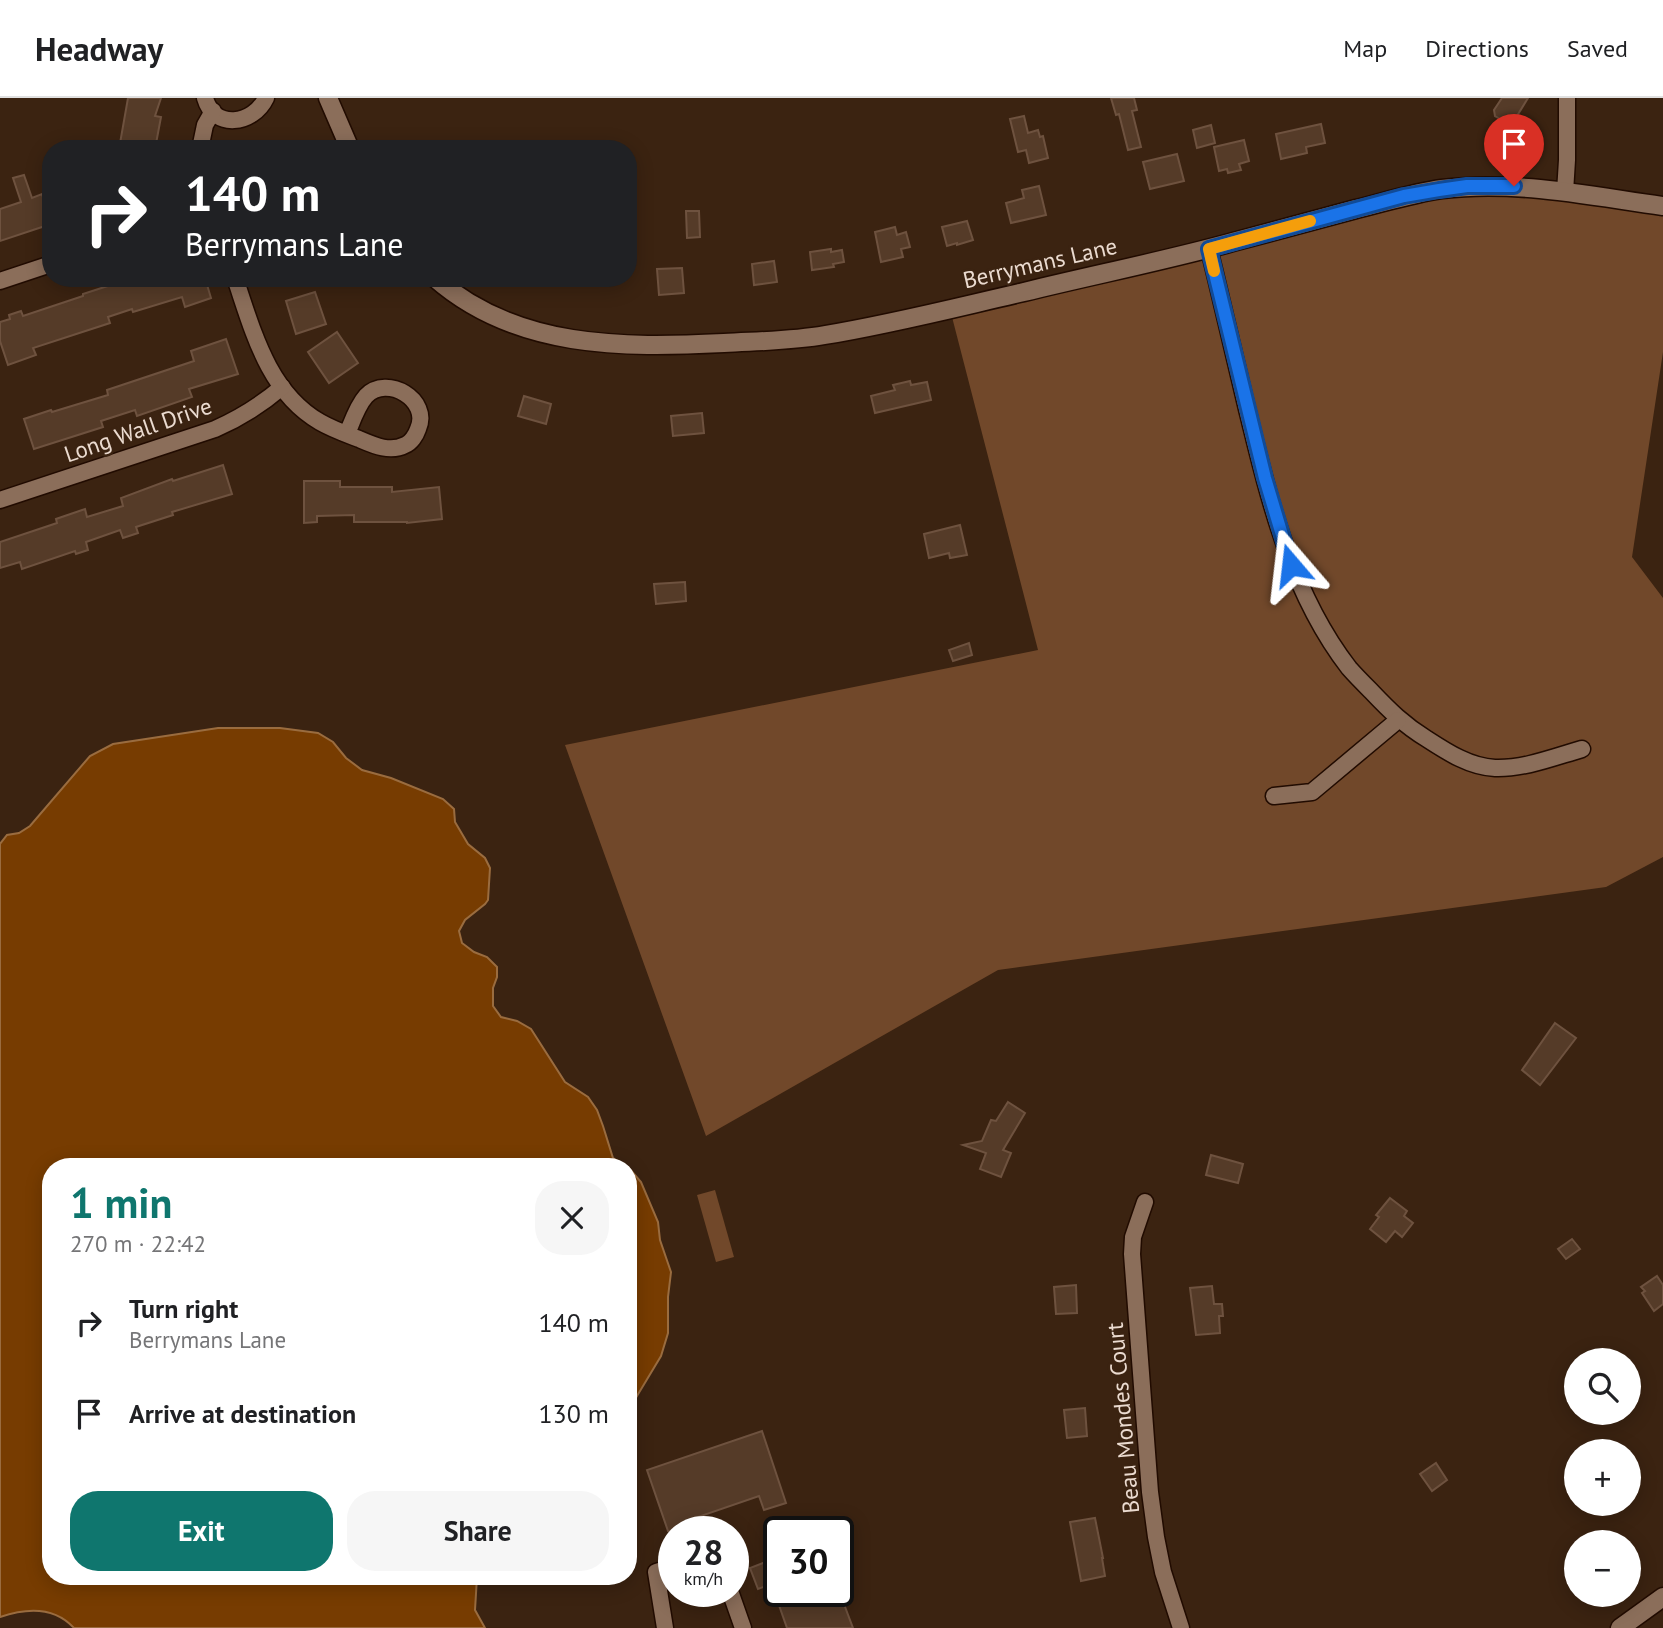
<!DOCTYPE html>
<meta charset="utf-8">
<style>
body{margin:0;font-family:"PT Sans",sans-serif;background:#f6f6f6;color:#202124;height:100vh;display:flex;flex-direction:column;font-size:26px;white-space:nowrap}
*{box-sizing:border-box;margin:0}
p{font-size:23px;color:#757577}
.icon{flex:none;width:38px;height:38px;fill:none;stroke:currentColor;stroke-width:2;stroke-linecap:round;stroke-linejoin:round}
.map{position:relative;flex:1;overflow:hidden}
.side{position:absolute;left:42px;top:1060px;width:595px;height:427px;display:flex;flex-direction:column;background:#fff;border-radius:28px;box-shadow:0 4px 18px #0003}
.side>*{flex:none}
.banner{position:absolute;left:42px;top:42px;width:595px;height:147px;border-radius:28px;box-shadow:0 4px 18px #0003;background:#202124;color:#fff;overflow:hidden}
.buttons{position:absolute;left:1564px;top:1250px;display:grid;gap:14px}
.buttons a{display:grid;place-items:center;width:77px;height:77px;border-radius:50%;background:#fff;box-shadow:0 4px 18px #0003;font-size:35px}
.speed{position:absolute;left:658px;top:1418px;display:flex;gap:14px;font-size:35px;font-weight:700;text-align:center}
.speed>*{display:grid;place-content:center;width:91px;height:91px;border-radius:50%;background:#fff;box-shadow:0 4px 18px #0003;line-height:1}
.speed small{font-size:18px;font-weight:400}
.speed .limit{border:4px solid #111;border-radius:10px;background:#fff;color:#111}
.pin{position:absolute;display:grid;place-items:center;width:60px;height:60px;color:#fff;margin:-72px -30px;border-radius:50% 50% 50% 0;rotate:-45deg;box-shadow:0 0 7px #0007}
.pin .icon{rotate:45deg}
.me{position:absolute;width:77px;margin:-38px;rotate:343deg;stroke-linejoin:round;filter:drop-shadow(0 0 5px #0008)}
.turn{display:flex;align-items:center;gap:24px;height:147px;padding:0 28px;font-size:32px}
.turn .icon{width:91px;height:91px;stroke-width:2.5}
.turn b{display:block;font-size:49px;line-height:60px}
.round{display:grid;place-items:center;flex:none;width:74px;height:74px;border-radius:28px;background:#f6f6f6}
.headline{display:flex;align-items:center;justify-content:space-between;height:119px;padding:0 28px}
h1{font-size:42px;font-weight:600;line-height:52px;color:#0f766e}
.primary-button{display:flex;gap:14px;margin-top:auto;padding:14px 28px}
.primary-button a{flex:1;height:80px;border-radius:28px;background:#0f766e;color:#fff;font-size:28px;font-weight:600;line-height:80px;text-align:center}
.primary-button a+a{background:#f6f6f6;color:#202124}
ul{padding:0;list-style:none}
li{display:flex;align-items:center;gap:21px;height:91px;padding:0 28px}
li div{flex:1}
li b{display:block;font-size:26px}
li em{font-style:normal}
header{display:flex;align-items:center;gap:42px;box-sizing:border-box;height:98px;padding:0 35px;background:#fff;border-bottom:2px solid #e0e0e0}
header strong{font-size:33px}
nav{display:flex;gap:38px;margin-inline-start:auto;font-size:24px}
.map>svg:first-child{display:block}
.green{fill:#71482a}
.water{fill:#773c01;stroke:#9a6c3f;stroke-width:2}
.building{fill:#553b28;stroke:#6e523f;stroke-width:2}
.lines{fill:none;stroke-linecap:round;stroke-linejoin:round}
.minor-casing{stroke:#210b00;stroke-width:19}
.tertiary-casing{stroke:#210b00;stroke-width:21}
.minor{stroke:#8b6e5a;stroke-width:16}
.tertiary{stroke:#8b6e5a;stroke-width:18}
.route-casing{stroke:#114b97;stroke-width:18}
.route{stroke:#1a73e8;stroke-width:12}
.slow{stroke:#f59e0b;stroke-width:12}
.labels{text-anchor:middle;stroke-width:5;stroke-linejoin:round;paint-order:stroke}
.street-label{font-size:23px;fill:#ebdbd0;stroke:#3b2311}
</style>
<header>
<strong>Headway</strong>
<nav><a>Map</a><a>Directions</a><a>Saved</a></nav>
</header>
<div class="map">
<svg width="1663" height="1530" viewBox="0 0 1663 1530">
<rect width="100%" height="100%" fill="#3b2311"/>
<!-- green -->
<g class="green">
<path d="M 1488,95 L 1563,102 L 1663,116 L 1663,254 L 1632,459 L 1663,500 L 1663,759 L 1606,789 L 998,872 L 706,1038 L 565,647 L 1038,552 L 952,219 L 1406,107 L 1441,99 Z"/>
<path d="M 715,1092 L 734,1159 L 716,1164 L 697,1097 Z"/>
</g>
<!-- water -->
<path class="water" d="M 218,630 L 280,630 L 318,635 L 333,644 L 346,660 L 362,672 L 391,680 L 443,701 L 454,711 L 455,724 L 468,746 L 485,760 L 490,770 L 488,802 L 485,806 L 465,822 L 459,833 L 462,845 L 474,854 L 487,859 L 497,869 L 497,879 L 493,890 L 493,908 L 501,919 L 517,923 L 531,931 L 565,984 L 588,999 L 597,1012 L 603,1028 L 613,1060 L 629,1070 L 641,1084 L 658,1124 L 660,1142 L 671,1174 L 668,1199 L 668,1235 L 661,1258 L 628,1313 L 628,1069 L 51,1069 L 51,1479 L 477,1479 L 475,1512 L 485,1530 L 74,1530 C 54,1508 26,1510 0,1519 L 0,746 L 7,737 L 19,735 L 30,728 L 90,658 L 113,646 Z"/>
<!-- building -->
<g class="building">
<path d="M 128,0 L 161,0 L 155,18 L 161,19 L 155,51 L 119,51 Z"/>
<path d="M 1111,0 L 1134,0 L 1137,12 L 1132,13 L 1141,49 L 1128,52 L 1119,16 L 1116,17 Z"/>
<path d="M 1502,0 L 1528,0 L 1517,18 L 1538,31 L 1533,40 L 1523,35 L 1520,40 L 1504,30 L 1507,25 L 1495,18 L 1494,12 Z"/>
<path d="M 1024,18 L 1028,35 L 1038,32 L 1040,39 L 1043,38 L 1048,60 L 1029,65 L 1026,52 L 1018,54 L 1010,21 Z"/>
<path d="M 1321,26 L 1325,45 L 1306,49 L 1307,55 L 1281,61 L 1276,36 Z"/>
<path d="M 1211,27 L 1215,45 L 1197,50 L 1193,32 Z"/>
<path d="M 1244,42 L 1249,63 L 1239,66 L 1241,72 L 1228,75 L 1227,71 L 1219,73 L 1214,49 Z"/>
<path d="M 1177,56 L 1184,83 L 1150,91 L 1143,64 Z"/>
<path d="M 24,77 L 32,100 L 42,96 L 51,126 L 0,143 L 0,111 L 21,104 L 13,80 Z"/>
<path d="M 1039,88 L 1046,117 L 1011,125 L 1006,105 L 1024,100 L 1022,92 Z"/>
<path d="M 686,113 L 699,113 L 700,139 L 687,140 Z"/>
<path d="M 967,123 L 973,142 L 957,147 L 957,145 L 947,148 L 942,129 Z"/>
<path d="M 895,129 L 897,137 L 906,134 L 910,149 L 901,151 L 903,159 L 881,164 L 875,134 Z"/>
<path d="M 831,151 L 831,154 L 842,152 L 844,164 L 833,166 L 834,169 L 812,172 L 810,154 Z"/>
<path d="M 774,163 L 777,184 L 754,187 L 752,166 Z"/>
<path d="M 682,170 L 684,195 L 659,197 L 657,171 Z"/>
<path d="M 122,180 L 205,180 L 211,200 L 185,209 L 182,199 L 133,214 L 132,211 L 108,219 L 110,225 L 33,250 L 36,257 L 8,267 L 0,243 L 0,224 L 10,221 L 9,217 L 21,213 L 23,218 L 83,198 L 83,196 L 123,183 Z"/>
<path d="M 315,194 L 326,226 L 296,236 L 286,203 Z"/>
<path d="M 337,234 L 358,265 L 329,285 L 308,254 Z"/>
<path d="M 226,241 L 238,276 L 189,291 L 192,299 L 137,318 L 135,312 L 101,323 L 103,329 L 34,351 L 24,321 L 51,312 L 52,314 L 108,297 L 107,292 L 194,263 L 191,253 Z"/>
<path d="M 910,283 L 911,287 L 927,284 L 931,302 L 875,315 L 871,298 L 895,292 L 893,287 Z"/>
<path d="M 524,298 L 551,306 L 546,326 L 518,318 Z"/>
<path d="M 702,315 L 704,335 L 673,338 L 671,318 Z"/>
<path d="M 223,367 L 232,396 L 172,414 L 173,417 L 136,429 L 138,435 L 123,440 L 120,432 L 86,444 L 88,452 L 76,456 L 75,453 L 22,471 L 20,464 L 0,470 L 0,444 L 57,425 L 56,421 L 85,411 L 87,419 L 123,408 L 121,400 L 172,381 L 173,383 Z"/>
<path d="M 304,383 L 340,383 L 340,389 L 392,389 L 392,394 L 439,389 L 442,421 L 407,425 L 407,424 L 354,424 L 354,417 L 317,418 L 317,424 L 304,425 Z"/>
<path d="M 960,427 L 967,457 L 950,460 L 949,455 L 929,460 L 924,436 Z"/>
<path d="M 685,484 L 686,503 L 656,506 L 654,486 Z"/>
<path d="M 969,545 L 972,557 L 953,563 L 949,552 Z"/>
<path d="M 1555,925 L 1576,940 L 1540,987 L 1522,972 Z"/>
<path d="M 1008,1004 L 1025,1015 L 1003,1052 L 1011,1055 L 1001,1079 L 980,1071 L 986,1055 L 963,1047 L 982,1043 L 991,1022 L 996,1023 Z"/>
<path d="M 1211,1057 L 1243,1066 L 1238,1085 L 1206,1077 Z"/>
<path d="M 1390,1100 L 1407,1113 L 1404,1118 L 1413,1125 L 1402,1139 L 1395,1133 L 1386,1144 L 1370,1131 L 1379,1119 L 1376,1117 Z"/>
<path d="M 1572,1141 L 1580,1151 L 1566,1161 L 1558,1151 Z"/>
<path d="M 1657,1178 L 1663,1187 L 1663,1206 L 1654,1213 L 1642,1195 L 1645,1193 L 1641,1189 Z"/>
<path d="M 1076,1187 L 1077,1215 L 1056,1216 L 1054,1189 Z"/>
<path d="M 1212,1188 L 1214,1206 L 1222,1206 L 1223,1218 L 1219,1218 L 1220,1235 L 1196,1237 L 1190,1190 Z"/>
<path d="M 1085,1310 L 1087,1338 L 1067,1340 L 1064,1312 Z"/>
<path d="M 762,1333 L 786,1405 L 764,1412 L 759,1398 L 689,1422 L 693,1433 L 668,1433 L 647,1372 Z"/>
<path d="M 1436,1365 L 1447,1382 L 1432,1393 L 1420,1376 Z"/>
<path d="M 1095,1420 L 1103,1460 L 1102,1460 L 1105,1478 L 1081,1483 L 1070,1424 Z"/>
<path d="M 779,1459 L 779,1483 L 758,1491 L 750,1470 Z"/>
<path d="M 774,1493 L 839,1493 L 853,1530 L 787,1530 Z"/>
</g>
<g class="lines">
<defs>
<g id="minor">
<path d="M 205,0 C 214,32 253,27 266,0"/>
<path d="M 200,51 L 205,27 L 213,13"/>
<path d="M 1565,94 L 1567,62 L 1567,0"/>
<path d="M 1209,151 C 1222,204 1234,257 1247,311 C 1269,401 1291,495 1349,570 C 1356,578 1364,586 1371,593 C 1389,612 1404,627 1427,641 C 1447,654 1470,669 1495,670 C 1524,671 1554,659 1582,651"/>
<path d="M 235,180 C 253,233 268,294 320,324 C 332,331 346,336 359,341 C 373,347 390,355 405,347 C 411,345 416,337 418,331 C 431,302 387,276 366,298 C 357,308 352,324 347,336"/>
<path d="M 0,183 L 51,166"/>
<path d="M 0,402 L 215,331 C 240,320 261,307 282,289"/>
<path d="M 1274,698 L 1312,694 L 1398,622"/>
<path d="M 1145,1104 L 1133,1139 L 1132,1156 L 1150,1394 L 1156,1439 L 1163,1474 L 1181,1530"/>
<path d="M 730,1493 L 743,1530"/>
<path d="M 665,1530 L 656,1474 L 674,1468"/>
</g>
<g id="tertiary">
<path d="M 328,0 L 350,51"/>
<path d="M 435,180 C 516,251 623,250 724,245 C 758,243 792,243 825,237 C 892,226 958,209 1024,194 C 1093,177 1164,163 1233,144 C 1274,133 1315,122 1356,111 C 1385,104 1413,95 1442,91 C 1516,82 1590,98 1663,108"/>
<path d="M 1620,1530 L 1663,1499"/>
</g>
</defs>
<!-- minor casing -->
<use href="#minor" class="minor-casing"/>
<!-- tertiary casing -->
<use href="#tertiary" class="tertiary-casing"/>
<!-- minor -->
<use href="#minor" class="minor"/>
<!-- tertiary -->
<use href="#tertiary" class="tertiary"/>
</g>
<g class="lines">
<defs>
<path id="route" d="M 1291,467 L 1265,380 L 1209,151 L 1404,98 L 1439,92 L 1467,88 L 1514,88"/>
</defs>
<!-- route casing -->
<use href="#route" class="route-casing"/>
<!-- route -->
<use href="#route" class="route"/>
<!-- slow -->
<path class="slow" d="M 1214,173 L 1209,151 L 1310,123"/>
</g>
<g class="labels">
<!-- street labels -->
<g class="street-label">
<text transform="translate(1040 165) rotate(-13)" y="8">Berrymans Lane</text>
<text transform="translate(138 332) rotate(-19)" y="8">Long Wall Drive</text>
<text transform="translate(1123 1320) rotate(-95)" y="8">Beau Mondes Court</text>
</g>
</g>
</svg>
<div class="buttons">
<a><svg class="icon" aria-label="search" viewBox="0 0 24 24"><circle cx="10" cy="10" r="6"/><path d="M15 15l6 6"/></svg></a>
<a>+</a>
<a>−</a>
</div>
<div class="speed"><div>28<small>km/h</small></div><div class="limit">30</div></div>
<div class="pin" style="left:1514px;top:88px;background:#d93025"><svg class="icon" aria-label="arrive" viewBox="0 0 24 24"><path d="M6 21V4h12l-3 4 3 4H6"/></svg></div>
<svg class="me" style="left:1291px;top:467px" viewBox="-20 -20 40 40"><path d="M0-17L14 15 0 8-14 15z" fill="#1a73e8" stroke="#fff" stroke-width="4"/></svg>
<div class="banner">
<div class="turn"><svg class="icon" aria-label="right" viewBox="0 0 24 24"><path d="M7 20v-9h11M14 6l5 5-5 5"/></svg><div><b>140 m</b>Berrymans Lane</div></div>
</div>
<section class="side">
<div class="headline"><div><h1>1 min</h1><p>270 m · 22:42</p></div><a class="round"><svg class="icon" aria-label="close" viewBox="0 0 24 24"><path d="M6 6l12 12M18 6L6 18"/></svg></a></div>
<ul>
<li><svg class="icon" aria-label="right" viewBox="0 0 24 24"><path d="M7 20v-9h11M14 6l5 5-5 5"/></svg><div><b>Turn right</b><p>Berrymans Lane</p></div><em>140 m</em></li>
<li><svg class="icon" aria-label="arrive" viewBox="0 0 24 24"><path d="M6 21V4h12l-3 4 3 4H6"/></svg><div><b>Arrive at destination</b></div><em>130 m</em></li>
</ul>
<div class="primary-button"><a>Exit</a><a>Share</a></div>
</section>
</div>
